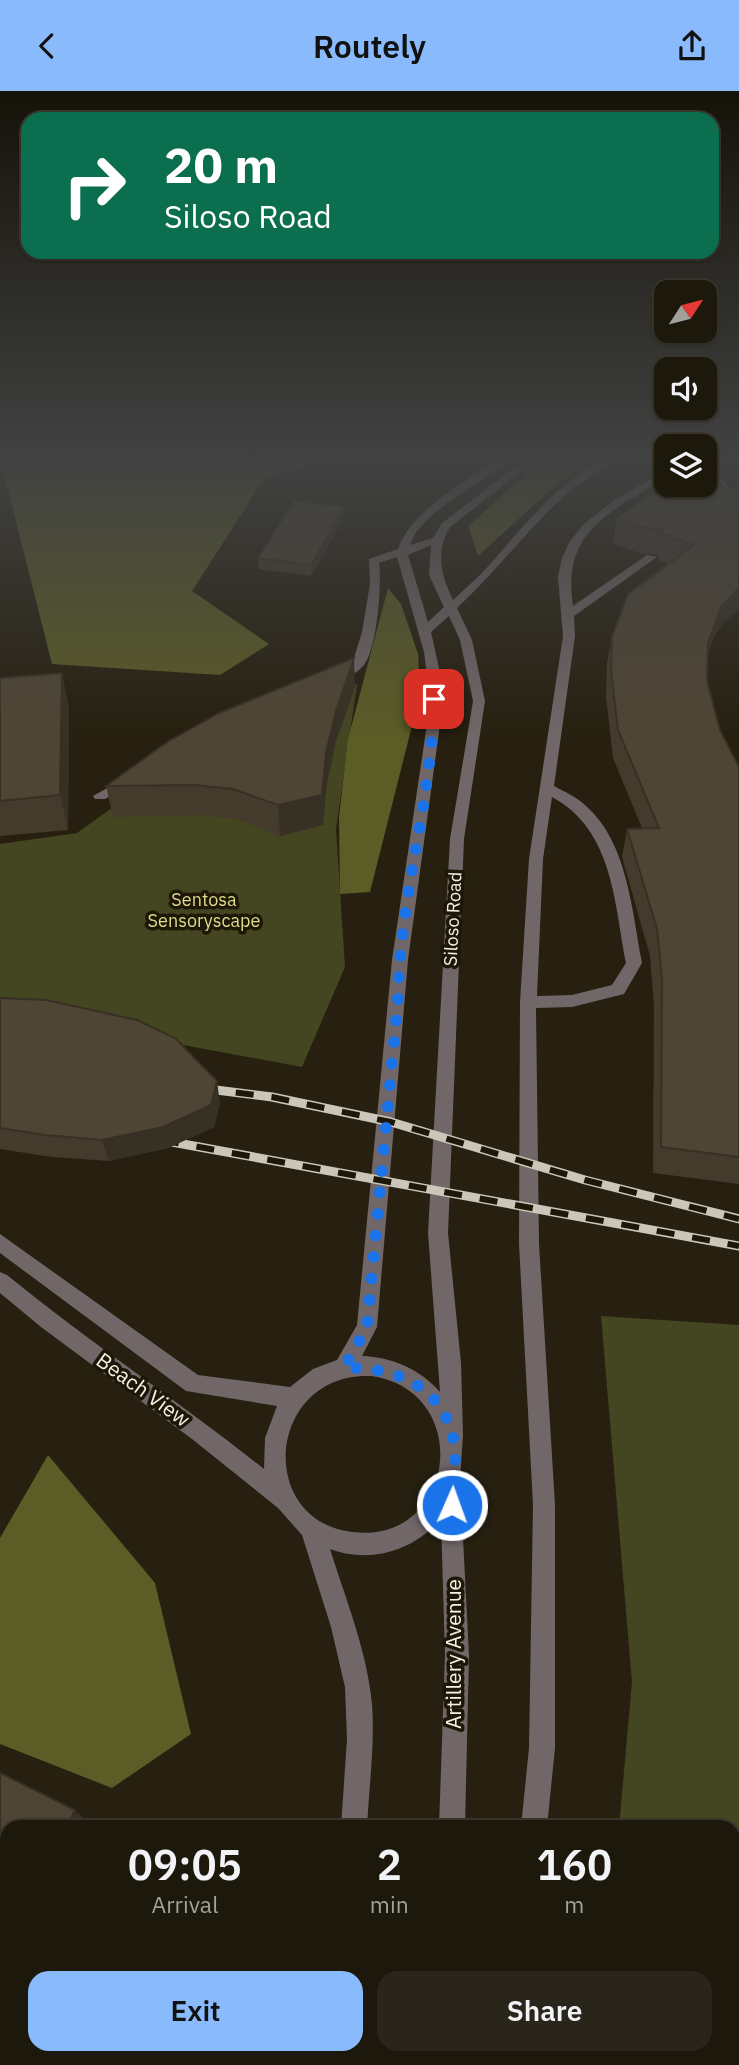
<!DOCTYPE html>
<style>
body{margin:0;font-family:"IBM Plex Sans",sans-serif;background:#2a251a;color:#f1f3f6;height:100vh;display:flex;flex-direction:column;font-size:26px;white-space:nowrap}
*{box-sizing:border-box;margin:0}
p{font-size:23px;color:#a0a09d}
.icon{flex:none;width:38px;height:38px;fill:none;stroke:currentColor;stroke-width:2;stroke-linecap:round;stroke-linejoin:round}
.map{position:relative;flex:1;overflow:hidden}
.panel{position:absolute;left:0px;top:1729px;width:740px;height:245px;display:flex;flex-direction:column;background:#1d180c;border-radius:21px 21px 0 0;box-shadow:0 2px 5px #0004,0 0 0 2px #3b372d}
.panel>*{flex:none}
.guide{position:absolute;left:21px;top:21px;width:698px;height:147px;border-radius:21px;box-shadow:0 2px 5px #0004,0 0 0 2px #3b372d;background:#0b6e4f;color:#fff;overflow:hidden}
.needle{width:46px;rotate:54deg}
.fabs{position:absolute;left:654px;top:189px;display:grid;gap:14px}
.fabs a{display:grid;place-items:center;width:63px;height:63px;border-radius:14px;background:#1d180c;box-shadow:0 2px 5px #0004,0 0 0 2px #3b372d;font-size:35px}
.pin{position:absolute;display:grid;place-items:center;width:60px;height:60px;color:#fff;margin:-30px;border-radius:14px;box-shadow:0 4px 10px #0006}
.me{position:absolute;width:77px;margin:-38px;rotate:2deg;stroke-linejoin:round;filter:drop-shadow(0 0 5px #0008)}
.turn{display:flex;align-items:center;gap:24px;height:147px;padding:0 28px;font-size:32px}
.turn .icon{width:91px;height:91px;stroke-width:2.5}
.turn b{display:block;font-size:49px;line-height:60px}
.eta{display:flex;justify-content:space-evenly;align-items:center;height:119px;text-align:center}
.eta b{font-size:42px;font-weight:600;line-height:49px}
.action{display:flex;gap:14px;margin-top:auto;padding:14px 28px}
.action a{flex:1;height:80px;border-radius:21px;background:#89bafc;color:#111;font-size:28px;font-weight:600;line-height:80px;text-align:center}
.action a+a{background:#2a251a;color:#f1f3f6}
header{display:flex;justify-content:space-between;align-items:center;height:91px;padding:0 28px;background:#89bafc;color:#111;font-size:32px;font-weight:600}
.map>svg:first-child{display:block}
.green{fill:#444521}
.forest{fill:#5b5c26}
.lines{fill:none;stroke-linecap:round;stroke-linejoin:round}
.minor{fill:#716768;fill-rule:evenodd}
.rail-casing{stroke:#cbc6ba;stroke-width:9}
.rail{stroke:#1e1707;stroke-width:6;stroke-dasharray:18;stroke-linecap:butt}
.wall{fill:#443b2d}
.shaded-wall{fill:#373024}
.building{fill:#4f4534;stroke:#373024;stroke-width:2}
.route{stroke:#1a73e8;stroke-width:12;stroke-dasharray:0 21.6}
.labels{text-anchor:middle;stroke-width:7;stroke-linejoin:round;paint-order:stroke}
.park-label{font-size:18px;fill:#dadd8a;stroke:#1e1707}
.street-label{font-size:18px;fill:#f5f0e6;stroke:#1e1707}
.near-street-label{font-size:21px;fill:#f5f0e6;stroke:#1e1707}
</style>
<header><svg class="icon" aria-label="back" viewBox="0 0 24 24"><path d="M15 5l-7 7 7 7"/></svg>Routely<svg class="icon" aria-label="share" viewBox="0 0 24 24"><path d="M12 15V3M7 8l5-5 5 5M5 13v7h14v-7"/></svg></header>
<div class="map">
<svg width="739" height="1974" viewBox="0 0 739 1974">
<rect width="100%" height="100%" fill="#272010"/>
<!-- green -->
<g class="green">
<path d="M 357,593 L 336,738 L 345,876 L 302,976 L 37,927 L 0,926 L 0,753 L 77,742 L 186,664 L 273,620 Z"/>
<path d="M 601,1225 L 739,1234 L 739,1974 L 598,1974 L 599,1967 L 733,1967 L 733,1736 L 619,1736 L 632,1591 Z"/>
</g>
<!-- forest -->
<g class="forest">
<path d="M 0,367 L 331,367 L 264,388 L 192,500 L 269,553 L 220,584 L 52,573 Z"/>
<path d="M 545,367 L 597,367 L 559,391 L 478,465 L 468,435 Z"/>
<path d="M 388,497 L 401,513 L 418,563 L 420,603 L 370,801 L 340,803 L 339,726 L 348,648 Z"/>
<path d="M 48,1364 L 155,1492 L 191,1643 L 112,1697 L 0,1653 L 0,1447 Z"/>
</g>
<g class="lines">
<!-- minor -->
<g class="minor">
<path d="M 498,367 L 510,367 C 484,393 421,419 410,454 L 433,447 L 442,432 L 527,367 L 538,367 L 450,436 C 435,461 441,484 453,509 C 462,500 472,492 481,483 C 511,451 574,367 620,367 C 605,380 585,387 570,400 C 529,436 497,480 457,517 L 472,549 L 485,610 L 464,748 L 448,1142 L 461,1272 L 463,1344 L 460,1388 L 469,1564 L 465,1736 L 439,1736 L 445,1564 L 441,1428 C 413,1460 370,1473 330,1458 C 346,1509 367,1560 372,1613 C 375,1654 369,1695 367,1736 L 341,1736 L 347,1648 L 345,1596 L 331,1536 L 302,1444 L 278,1417 L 192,1348 L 41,1236 L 0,1202 L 0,1181 L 7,1184 C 90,1252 180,1311 264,1378 L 265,1347 L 277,1315 L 186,1300 L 0,1162 L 0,1143 L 198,1284 L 290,1296 L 313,1278 L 337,1269 L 357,1234 L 392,869 L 427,633 L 428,593 L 424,561 L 397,466 L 379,472 C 382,493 377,558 364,574 C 358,581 348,586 341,591 L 337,592 L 331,588 L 353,570 L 362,541 L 370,493 L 369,468 L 398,458 C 410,420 467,390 498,367 ZM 431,454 L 429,484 L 444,516 L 428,531 L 408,464 ZM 449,525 L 460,549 L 473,610 L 450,748 L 428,1142 L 440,1301 C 420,1278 392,1266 362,1265 L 377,1236 L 408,869 L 440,633 L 439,577 L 431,541 ZM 372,1285 C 475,1301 456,1454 352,1441 C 254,1429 268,1280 372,1285 Z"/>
<path d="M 705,368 L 737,406 L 728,418 L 719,416 L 727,406 L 705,378 Z"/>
<path d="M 667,379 L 667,386 C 611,421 561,439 573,515 L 647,464 L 657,466 L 574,525 L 575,545 L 554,695 C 565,701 577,706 586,715 C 628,752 632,821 642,872 L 624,903 L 572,916 L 536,917 L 539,1153 L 555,1414 L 555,1657 L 547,1736 L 521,1736 L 529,1657 L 533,1414 L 519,1153 L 520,911 L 529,768 L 563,545 L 558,486 L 562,467 L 570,450 L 583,434 L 614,409 ZM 552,706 C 613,739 614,810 626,872 L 612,894 L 572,904 L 537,905 L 543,768 Z"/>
<path d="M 127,686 L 134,690 L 132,693 L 105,708 L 95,708 L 93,705 Z"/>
<rect x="327" y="1967" width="30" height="7"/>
<rect x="431" y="1967" width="30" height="7"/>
<path d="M 499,1967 L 529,1967 L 528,1974 L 498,1974 Z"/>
</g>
<defs>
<g id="rail">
<path d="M 200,997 L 272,1006 L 391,1031 L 585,1089 L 739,1128"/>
<path d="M 161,1049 L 739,1155"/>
</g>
</defs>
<!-- rail casing -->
<use href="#rail" class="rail-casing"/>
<!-- rail -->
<use href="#rail" class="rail"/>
</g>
<!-- wall -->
<g class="wall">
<path d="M 722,396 L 731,398 L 739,397 L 739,518 L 725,530 L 715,543 L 708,562 L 707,590 L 720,639 L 738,674 L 739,675 L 739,1093 L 653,1082 L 654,915 L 650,865 L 622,766 L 627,738 L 642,737 L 613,667 L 606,606 L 607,572 L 612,546 L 669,473 L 658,469 L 658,463 L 643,463 L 613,453 L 617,427 Z"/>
<path d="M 344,416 L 344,428 L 311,485 L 259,478 L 258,467 Z"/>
<path d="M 0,587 L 69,617 L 68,739 L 0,745 Z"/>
<path d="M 355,596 L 336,650 L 327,692 L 323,734 L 280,745 L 236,728 L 199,724 L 113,726 L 106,695 Z"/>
<path d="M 0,907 L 220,1012 L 214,1036 L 168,1057 L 109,1070 L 52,1066 L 0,1058 Z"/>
</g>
<!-- shaded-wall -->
<g class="shaded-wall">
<path d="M 344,416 L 344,428 L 311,485 L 311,474 Z"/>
<path d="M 739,497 L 739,518 L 725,530 L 715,543 L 702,579 L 708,552 L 721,516 L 732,504 Z"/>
<path d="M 354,567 L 355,596 L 336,650 L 327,692 L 323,734 L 280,745 L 278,714 L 326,662 L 336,620 Z"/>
<path d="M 62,582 L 69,617 L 68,739 L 60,704 Z"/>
<path d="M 217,990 L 220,1012 L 214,1036 L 168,1057 L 109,1070 L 102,1049 Z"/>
<path d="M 75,1719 L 88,1731 L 85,1736 L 67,1736 Z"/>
<path d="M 7,1864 L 7,1906 L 0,1922 L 0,1879 Z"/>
</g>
<!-- building -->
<g class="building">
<path d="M 705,387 L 721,392 L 722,396 L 731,398 L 735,396 L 739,397 L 739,497 L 732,504 L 721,516 L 708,552 L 707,590 L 720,639 L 738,674 L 739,675 L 739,1066 L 661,1056 L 662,888 L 657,838 L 627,738 L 659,737 L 618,639 L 611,579 L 612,546 L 628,503 L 694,454 L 663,443 L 662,438 L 648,438 L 617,427 L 667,393 L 705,394 Z"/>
<path d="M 294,410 L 344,416 L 311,474 L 258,467 Z"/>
<path d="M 354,567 L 336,620 L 326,662 L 322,704 L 278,714 L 233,698 L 195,694 L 106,695 L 167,651 L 219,622 Z"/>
<path d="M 62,582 L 60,704 L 0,710 L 0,587 Z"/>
<path d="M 0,907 L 46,909 L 137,929 L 175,947 L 217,990 L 211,1014 L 163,1036 L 102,1049 L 45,1044 L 0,1037 Z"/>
<path d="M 0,1682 L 75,1719 L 67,1736 L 7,1736 L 7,1864 L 0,1879 Z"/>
</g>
<!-- sky -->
<linearGradient id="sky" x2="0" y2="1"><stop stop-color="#151209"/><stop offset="0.57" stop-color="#414242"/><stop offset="1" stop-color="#414242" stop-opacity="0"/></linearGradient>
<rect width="739" height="644" fill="url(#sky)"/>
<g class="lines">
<!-- route -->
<path class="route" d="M 434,608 C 432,710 399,808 398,909 L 367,1236 L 344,1277 C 400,1275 454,1301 455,1366 C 455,1382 451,1397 452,1414"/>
</g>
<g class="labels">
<!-- park labels -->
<g class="park-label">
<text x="204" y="815">Sentosa<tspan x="204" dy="21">Sensoryscape</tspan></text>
</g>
<!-- street labels -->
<g class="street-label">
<text transform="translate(453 828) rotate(-87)" y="6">Siloso Road</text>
</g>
<!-- near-street labels -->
<g class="near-street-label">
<text transform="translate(143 1299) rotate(36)" y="7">Beach View</text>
<text transform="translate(454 1563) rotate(-90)" y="7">Artillery Avenue</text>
</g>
</g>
</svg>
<div class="fabs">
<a><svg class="needle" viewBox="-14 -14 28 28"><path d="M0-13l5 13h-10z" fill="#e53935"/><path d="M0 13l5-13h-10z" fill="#a0a09d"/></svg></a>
<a><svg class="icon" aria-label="sound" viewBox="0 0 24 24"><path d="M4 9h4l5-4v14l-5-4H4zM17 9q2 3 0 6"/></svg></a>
<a><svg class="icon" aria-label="layers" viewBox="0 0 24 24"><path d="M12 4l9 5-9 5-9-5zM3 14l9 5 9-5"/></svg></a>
</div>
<div class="pin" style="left:434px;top:608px;background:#d93025"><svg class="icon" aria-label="arrive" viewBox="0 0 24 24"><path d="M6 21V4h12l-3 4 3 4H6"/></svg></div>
<svg class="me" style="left:452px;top:1414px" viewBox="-20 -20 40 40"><circle r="17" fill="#1a73e8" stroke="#fff" stroke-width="3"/><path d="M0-11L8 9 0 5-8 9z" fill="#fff"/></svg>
<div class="guide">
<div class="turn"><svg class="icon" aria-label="right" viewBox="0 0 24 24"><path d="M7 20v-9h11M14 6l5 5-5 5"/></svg><div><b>20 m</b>Siloso Road</div></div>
</div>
<section class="panel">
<div class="eta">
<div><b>09:05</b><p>Arrival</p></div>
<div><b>2</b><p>min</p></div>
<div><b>160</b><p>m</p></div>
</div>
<div class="action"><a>Exit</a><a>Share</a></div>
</section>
</div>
